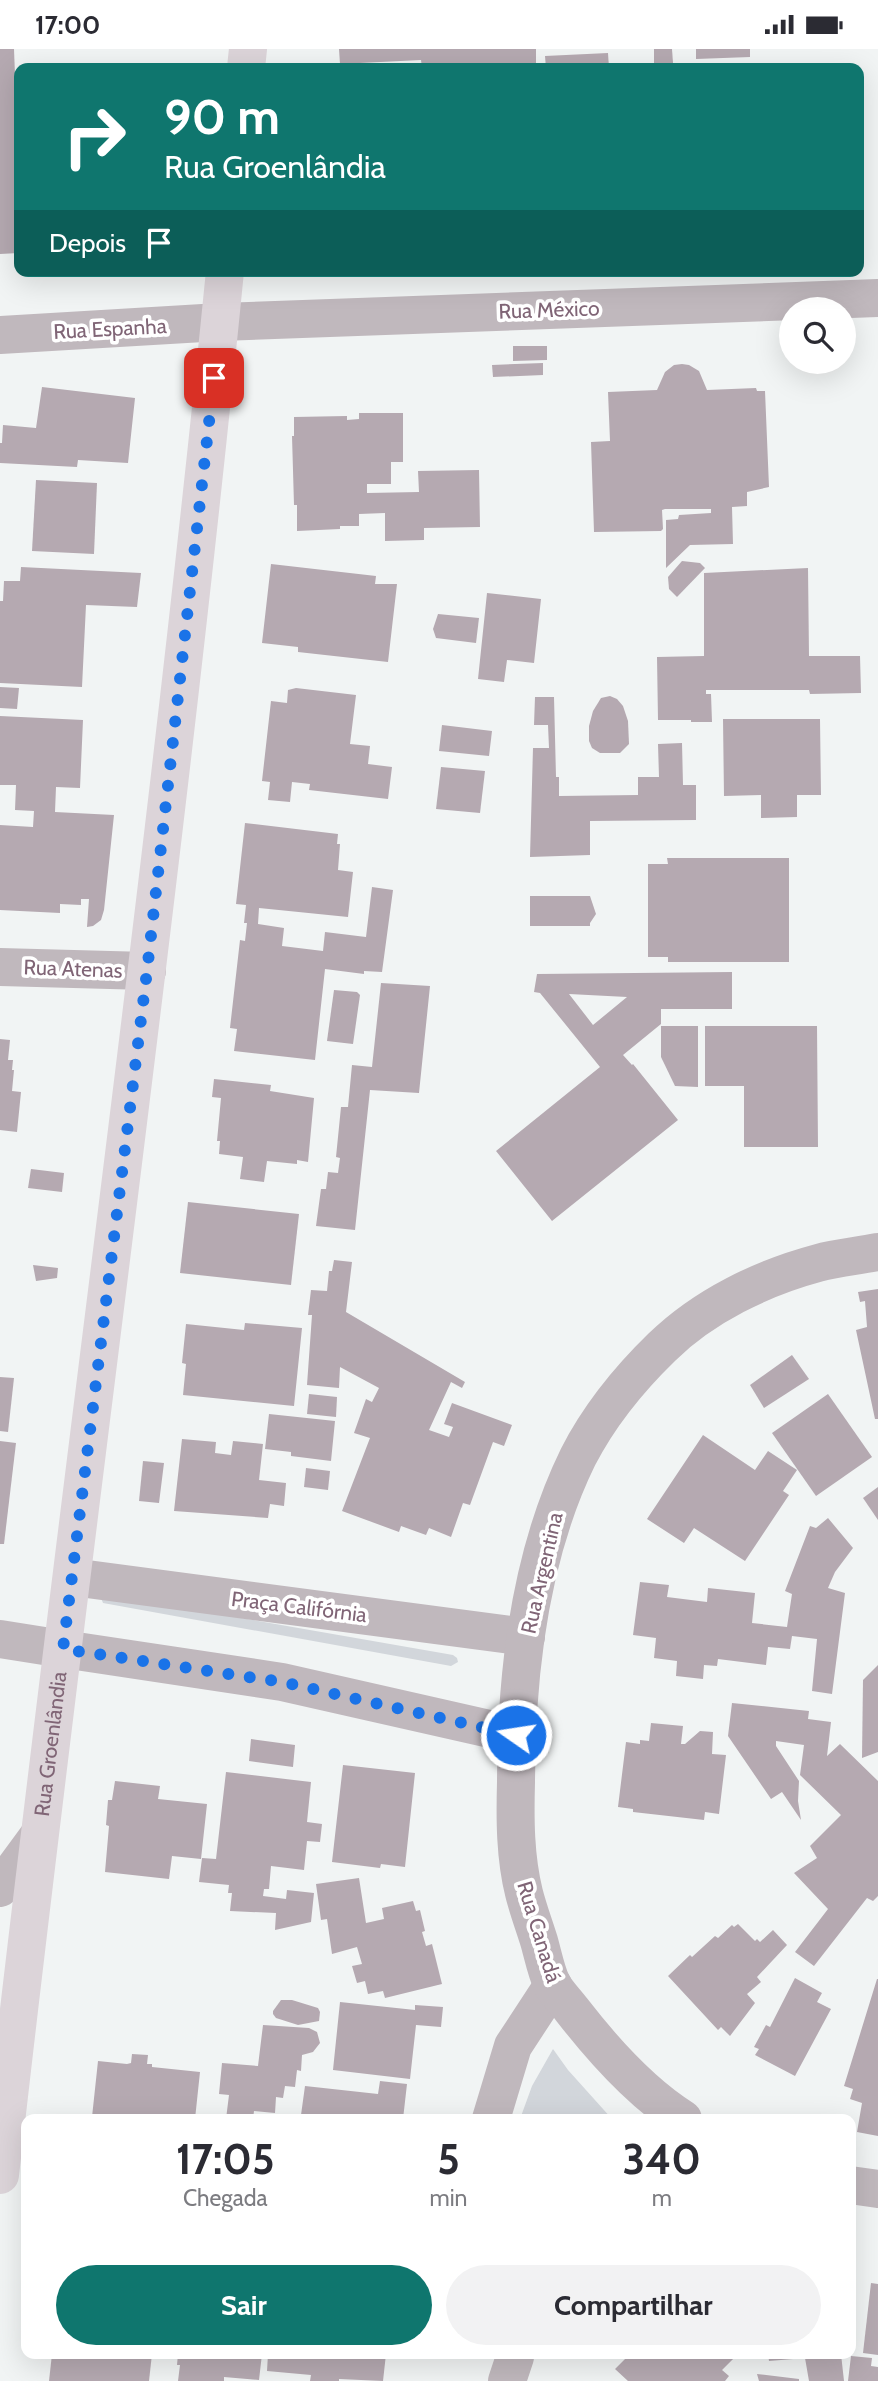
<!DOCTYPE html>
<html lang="pt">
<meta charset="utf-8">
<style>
body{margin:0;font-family:Cabin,sans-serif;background:#f2f2f3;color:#2b2b33;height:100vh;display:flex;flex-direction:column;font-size:26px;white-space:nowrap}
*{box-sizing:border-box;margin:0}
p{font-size:23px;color:#7c7c81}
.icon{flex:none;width:38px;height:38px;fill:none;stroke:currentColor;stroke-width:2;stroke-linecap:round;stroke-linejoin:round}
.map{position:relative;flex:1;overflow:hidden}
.side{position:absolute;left:21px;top:2065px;width:835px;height:245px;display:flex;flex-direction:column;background:#fff;border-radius:14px;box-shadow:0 7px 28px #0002}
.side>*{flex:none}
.guide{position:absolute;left:14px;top:14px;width:850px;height:214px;border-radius:14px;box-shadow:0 7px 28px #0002;background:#0f766e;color:#fff;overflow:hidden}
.tools{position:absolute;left:779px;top:248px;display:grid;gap:14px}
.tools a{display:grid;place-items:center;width:77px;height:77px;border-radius:50%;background:#fff;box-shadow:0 7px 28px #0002;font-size:35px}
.pin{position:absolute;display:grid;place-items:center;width:60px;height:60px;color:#fff;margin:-30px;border-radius:14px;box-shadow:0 4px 10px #0006}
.me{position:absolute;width:77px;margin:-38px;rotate:283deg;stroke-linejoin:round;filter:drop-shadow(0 0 5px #0008)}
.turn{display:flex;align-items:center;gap:24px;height:147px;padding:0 35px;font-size:32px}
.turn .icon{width:91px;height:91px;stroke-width:2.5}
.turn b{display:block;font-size:49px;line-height:60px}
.then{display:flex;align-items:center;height:66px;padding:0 35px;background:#0003;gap:14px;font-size:26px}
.eta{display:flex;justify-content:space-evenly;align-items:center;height:119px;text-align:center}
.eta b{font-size:42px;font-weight:700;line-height:49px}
.cta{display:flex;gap:14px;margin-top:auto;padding:14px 35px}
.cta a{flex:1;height:80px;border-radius:42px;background:#0f766e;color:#fff;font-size:28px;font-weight:700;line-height:80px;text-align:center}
.cta a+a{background:#f2f2f3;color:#2b2b33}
.status{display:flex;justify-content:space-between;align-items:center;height:49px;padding:0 35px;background:#fff;direction:ltr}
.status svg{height:19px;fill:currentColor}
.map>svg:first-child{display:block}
.green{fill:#d2d6db}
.building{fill:#b5a9b1;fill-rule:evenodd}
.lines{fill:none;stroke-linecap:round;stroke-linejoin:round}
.minor{stroke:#c0b8bd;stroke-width:38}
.tertiary{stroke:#c0b8bd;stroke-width:38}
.secondary{stroke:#dcd4d9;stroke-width:38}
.route{stroke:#1a73e8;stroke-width:12;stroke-dasharray:0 21.6}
.labels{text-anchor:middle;stroke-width:7;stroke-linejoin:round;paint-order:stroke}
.street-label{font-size:21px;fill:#806576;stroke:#fff}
</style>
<div class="status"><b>17:00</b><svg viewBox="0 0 49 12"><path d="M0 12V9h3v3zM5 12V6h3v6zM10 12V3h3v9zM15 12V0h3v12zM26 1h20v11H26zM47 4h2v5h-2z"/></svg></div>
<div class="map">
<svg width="878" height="2332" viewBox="0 0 878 2332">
<rect width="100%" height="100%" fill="#f1f4f4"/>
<!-- green -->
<g class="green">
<path d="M 104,1545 L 453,1606 L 457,1609 L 458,1613 L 451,1617 L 103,1554 L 101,1549 Z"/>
<path d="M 553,2000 L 568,2021 L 612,2070 L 520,2070 L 532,2037 Z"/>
</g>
<!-- building -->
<g class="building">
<path d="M 0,0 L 14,0 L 19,131 L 19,204 L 0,205 Z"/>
<path d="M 339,0 L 536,0 L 536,19 L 422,19 L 421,11 L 340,15 Z"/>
<path d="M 654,0 L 672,0 L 673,14 L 654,15 Z"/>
<path d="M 696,0 L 750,0 L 750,8 L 696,10 Z"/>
<path d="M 608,4 L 609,19 L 546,19 L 545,7 Z"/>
<path d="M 513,297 L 547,297 L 547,311 L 513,312 Z"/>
<path d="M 543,314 L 543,326 L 493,328 L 492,316 Z"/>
<path d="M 682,315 L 689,316 L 699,322 L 707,341 L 756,339 L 757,342 L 765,342 L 769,438 L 747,443 L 747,457 L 732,458 L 733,495 L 690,496 L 666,519 L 666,471 L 678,470 L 679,466 L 711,464 L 711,460 L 665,460 L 662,461 L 663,480 L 661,482 L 594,483 L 591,393 L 610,392 L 608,343 L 657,341 L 665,323 L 674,316 Z"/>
<path d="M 42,338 L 135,349 L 128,414 L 78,411 L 77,418 L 0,414 L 0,394 L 2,394 L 3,376 L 36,379 Z"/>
<path d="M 359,364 L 403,364 L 403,413 L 391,413 L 391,435 L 367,435 L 367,444 L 419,443 L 418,422 L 479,421 L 480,478 L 424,479 L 424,491 L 385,492 L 385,464 L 359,465 L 359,477 L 340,477 L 340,480 L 297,482 L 297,456 L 294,456 L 292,387 L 294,387 L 294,368 L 347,367 L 347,371 L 359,370 Z"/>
<path d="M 36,431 L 97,434 L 94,505 L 32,502 Z"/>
<path d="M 682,512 L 700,514 L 705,519 L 677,548 L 669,540 L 668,528 Z"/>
<path d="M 271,515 L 376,527 L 375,535 L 397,535 L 388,613 L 298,603 L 298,598 L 262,594 Z"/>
<path d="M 21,518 L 141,524 L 137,558 L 86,556 L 82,638 L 0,634 L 0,552 L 3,552 L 4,532 L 20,532 Z"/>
<path d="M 808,519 L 809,607 L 860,607 L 861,644 L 810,645 L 809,641 L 706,641 L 706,645 L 711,645 L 712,673 L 691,673 L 691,671 L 658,671 L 657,608 L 704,607 L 704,524 Z"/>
<path d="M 487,544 L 541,550 L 534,614 L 507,611 L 504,633 L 478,630 Z"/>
<path d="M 438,565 L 479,569 L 476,594 L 436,589 L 433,580 Z"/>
<path d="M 0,638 L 19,639 L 17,660 L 0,659 Z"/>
<path d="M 296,639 L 356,646 L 350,695 L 370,697 L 368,715 L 392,718 L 388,750 L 309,741 L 310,735 L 292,733 L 290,753 L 268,751 L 270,733 L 262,732 L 271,652 L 287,654 L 288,641 Z"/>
<path d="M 610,647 L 617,650 L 623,657 L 628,672 L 629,695 L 620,704 L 600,704 L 592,699 L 589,692 L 589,677 L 593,662 L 601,649 Z"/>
<path d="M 535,648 L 554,648 L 556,728 L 559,728 L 559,747 L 638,746 L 638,728 L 659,728 L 658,695 L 682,694 L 683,736 L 696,736 L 696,771 L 590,772 L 590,806 L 530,808 L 533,699 L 549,699 L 548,676 L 534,676 Z"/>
<path d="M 0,667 L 83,671 L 80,739 L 56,738 L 55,763 L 114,766 L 104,861 L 101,871 L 93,877 L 87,878 L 89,850 L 81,850 L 81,856 L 60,855 L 60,864 L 0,861 L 0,776 L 33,778 L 34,762 L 15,761 L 16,736 L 0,736 Z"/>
<path d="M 723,670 L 820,670 L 821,746 L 797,746 L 797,768 L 761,769 L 761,746 L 724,747 Z"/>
<path d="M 442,676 L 492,682 L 489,707 L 439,702 Z"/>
<path d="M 441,718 L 485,722 L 480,764 L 436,760 Z"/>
<path d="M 245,774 L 338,785 L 337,795 L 340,795 L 338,821 L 353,823 L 348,868 L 259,859 L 258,875 L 284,879 L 282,897 L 323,902 L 325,883 L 366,888 L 372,838 L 393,841 L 382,923 L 364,922 L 364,925 L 325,920 L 315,1011 L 234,1002 L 237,980 L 230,979 L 240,891 L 245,892 L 247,874 L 244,874 L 246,856 L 236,855 Z"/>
<path d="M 667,809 L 789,809 L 789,913 L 668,913 L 668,908 L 648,908 L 648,815 L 668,815 Z"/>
<path d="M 530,847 L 590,847 L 596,865 L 590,874 L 590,877 L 530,877 Z"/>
<path d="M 732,923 L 732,960 L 661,960 L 661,975 L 623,1006 L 632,1016 L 633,1015 L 678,1071 L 552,1172 L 496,1102 L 600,1018 L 540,944 L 534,943 L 537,925 ZM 569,945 L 627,948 L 593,976 Z"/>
<path d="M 381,934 L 430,937 L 419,1044 L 370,1041 L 355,1181 L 316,1177 L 321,1140 L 326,1140 L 328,1123 L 338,1124 L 340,1109 L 336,1108 L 341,1058 L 348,1058 L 352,1016 L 372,1018 Z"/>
<path d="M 334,941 L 357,943 L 360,946 L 353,995 L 327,992 Z"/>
<path d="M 661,977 L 698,977 L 698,1038 L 675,1037 L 661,1008 Z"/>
<path d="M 705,977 L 817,977 L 818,1098 L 744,1098 L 744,1037 L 705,1037 Z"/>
<path d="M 0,990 L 10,991 L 8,1011 L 13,1011 L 12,1021 L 14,1021 L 12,1042 L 21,1043 L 17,1083 L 0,1081 Z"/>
<path d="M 214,1030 L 271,1036 L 270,1042 L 314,1049 L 308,1113 L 297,1111 L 297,1115 L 267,1112 L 264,1133 L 240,1130 L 243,1108 L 219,1105 L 220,1092 L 217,1092 L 221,1049 L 212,1048 Z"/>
<path d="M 31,1120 L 64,1124 L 62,1143 L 28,1139 Z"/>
<path d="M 188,1153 L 299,1165 L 291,1236 L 180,1224 Z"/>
<path d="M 334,1211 L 352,1213 L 346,1263 L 465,1333 L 462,1339 L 451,1333 L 429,1381 L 449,1388 L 453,1378 L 444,1375 L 452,1354 L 512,1376 L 504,1397 L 493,1393 L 470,1456 L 463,1454 L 451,1488 L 429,1479 L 426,1486 L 401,1477 L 399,1483 L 342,1462 L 370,1389 L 354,1384 L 366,1350 L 372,1353 L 379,1339 L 340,1318 L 339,1339 L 307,1336 L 312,1266 L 308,1266 L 311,1241 L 327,1242 L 329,1222 L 332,1222 Z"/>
<path d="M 33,1216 L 58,1219 L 57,1229 L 36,1232 Z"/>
<path d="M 878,1240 L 878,1370 L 875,1370 L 856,1281 L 867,1278 L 865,1252 L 860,1253 L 858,1243 Z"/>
<path d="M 245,1274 L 302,1279 L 294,1357 L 183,1346 L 186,1315 L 182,1314 L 186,1275 L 244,1281 Z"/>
<path d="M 792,1306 L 809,1330 L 764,1359 L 750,1336 Z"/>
<path d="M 0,1328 L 14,1329 L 8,1383 L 0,1382 Z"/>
<path d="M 309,1345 L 337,1348 L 336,1368 L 307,1365 Z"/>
<path d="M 828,1345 L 872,1408 L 816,1447 L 772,1384 Z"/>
<path d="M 269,1365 L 335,1372 L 331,1412 L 291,1407 L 291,1403 L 265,1400 Z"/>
<path d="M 703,1386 L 755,1421 L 768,1402 L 797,1421 L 783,1442 L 789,1446 L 745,1512 L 694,1479 L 684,1494 L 647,1470 Z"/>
<path d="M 182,1390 L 216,1393 L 215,1404 L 231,1406 L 233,1392 L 263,1395 L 259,1431 L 286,1434 L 284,1457 L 270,1455 L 268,1469 L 174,1462 Z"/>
<path d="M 0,1392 L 16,1394 L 4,1495 L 0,1495 Z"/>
<path d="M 143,1412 L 164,1414 L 159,1454 L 139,1452 Z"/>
<path d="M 306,1419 L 330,1422 L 328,1441 L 304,1438 Z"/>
<path d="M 878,1438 L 878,1471 L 863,1449 Z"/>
<path d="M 828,1469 L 853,1499 L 835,1523 L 828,1539 L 845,1544 L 832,1645 L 812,1642 L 817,1590 L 792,1587 L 790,1600 L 768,1598 L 766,1616 L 718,1610 L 717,1617 L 704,1616 L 703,1630 L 676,1627 L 677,1612 L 654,1609 L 656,1589 L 633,1586 L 640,1533 L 669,1536 L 667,1548 L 707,1553 L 708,1539 L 755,1544 L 752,1574 L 787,1578 L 792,1545 L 785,1542 L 810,1477 L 816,1479 Z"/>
<path d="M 878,1616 L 878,1703 L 862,1709 L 863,1631 Z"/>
<path d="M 732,1654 L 809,1662 L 808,1670 L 831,1673 L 827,1707 L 840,1695 L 878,1732 L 878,1847 L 873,1852 L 867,1849 L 814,1917 L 795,1903 L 828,1860 L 794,1824 L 817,1809 L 810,1797 L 841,1766 L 800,1726 L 804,1696 L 776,1692 L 776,1697 L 799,1732 L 798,1752 L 801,1771 L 782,1743 L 771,1750 L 728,1687 Z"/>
<path d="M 651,1674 L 683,1677 L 681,1695 L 685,1695 L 700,1682 L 713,1683 L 712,1705 L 726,1706 L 719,1765 L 705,1763 L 704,1771 L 633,1763 L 633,1760 L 618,1758 L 626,1693 L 640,1695 L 640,1691 L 649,1692 Z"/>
<path d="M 251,1690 L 295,1696 L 293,1718 L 249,1712 Z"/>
<path d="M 343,1716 L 415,1724 L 405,1818 L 381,1815 L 380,1819 L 332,1813 Z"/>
<path d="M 226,1723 L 311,1733 L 307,1773 L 322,1775 L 320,1793 L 307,1792 L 304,1821 L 271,1817 L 269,1840 L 264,1840 L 263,1847 L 286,1850 L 287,1841 L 314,1844 L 311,1873 L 275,1881 L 276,1864 L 230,1862 L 232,1844 L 228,1844 L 229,1836 L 199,1833 L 202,1809 L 216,1810 Z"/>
<path d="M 115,1732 L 160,1737 L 158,1750 L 207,1755 L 201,1810 L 172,1807 L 169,1830 L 105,1823 L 109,1777 L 106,1776 L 108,1751 L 112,1751 Z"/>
<path d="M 359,1829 L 366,1874 L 384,1870 L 382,1859 L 413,1852 L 416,1862 L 420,1861 L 425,1882 L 422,1883 L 426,1897 L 432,1895 L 442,1935 L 385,1949 L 383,1942 L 368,1945 L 365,1932 L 357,1934 L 352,1917 L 362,1915 L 357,1898 L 332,1905 L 327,1870 L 321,1871 L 316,1835 Z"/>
<path d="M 738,1875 L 755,1892 L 757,1890 L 760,1893 L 773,1881 L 787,1896 L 757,1928 L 761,1933 L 747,1945 L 755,1954 L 730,1987 L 721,1978 L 718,1981 L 668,1927 L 690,1906 L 692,1908 L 715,1887 L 718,1889 L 732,1876 L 734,1878 Z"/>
<path d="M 795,1929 L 822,1944 L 817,1953 L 831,1960 L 795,2027 L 755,2006 L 759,2000 L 754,1998 L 766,1976 L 770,1978 Z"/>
<path d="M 877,1930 L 878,1930 L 878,2087 L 857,2083 L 862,2054 L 850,2050 L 853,2040 L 844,2037 Z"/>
<path d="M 281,1951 L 292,1951 L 318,1959 L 320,1963 L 319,1972 L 298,1976 L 276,1969 L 273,1965 L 273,1962 Z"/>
<path d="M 340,1953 L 415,1961 L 415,1956 L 443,1958 L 441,1978 L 416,1976 L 410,2030 L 333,2021 Z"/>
<path d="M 263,1976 L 309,1979 L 317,1983 L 320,1994 L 313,2003 L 302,2006 L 301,2022 L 297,2021 L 295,2038 L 285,2037 L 283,2049 L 276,2048 L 275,2064 L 254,2062 L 253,2070 L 226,2070 L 229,2046 L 219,2045 L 222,2014 L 258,2017 Z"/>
<path d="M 132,2005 L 148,2006 L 147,2015 L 152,2015 L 152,2018 L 200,2023 L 195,2070 L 113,2070 L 92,2068 L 98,2012 L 127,2015 L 131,2014 Z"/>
<path d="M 380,2032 L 407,2035 L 403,2070 L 305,2070 L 305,2067 L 301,2066 L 305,2037 L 378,2045 Z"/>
<path d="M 871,2234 L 878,2235 L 878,2306 L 863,2304 Z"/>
<path d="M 52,2305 L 152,2305 L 149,2332 L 49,2332 Z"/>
<path d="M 178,2305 L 262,2305 L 259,2331 L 224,2328 L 224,2332 L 178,2332 L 180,2316 L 177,2316 Z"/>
<path d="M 268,2305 L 386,2305 L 383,2332 L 339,2330 L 339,2332 L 310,2332 L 311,2326 L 267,2322 Z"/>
<path d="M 630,2305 L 731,2305 L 735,2308 L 722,2321 L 729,2327 L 725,2332 L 628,2332 L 615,2320 Z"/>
<path d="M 768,2305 L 841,2305 L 844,2332 L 809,2332 L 805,2309 L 769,2312 Z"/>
<path d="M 851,2307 L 872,2309 L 871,2317 L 878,2318 L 878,2332 L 848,2332 Z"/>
<path d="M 757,2325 L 799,2330 L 799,2332 L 759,2332 Z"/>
</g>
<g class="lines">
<!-- minor -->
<g class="minor">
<path d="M 0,286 L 220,273 L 878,249"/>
<path d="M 0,918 L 147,922"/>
<path d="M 0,1590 L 63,1600"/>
<path d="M 0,1839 L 39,1786"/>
<path d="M 491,2070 L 513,1997 L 553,1936"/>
<path d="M 507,2332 L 515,2308"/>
</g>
<!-- tertiary -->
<g class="tertiary">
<path d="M 72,1528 L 526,1588"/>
<path d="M 63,1600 L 282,1633 L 516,1686"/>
<path d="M 683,2070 C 640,2043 603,2001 572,1961 C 566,1953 557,1944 552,1935 C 546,1922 543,1906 539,1892 C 534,1876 528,1860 524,1844 C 515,1808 515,1770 516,1733 C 516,1625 530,1506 578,1408 C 599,1367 629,1330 662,1298 C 704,1257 762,1229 818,1214 C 837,1209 858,1207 878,1203"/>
<path d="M 850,2136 L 878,2140"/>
</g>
<!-- secondary -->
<g class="secondary">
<path d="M 246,19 L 248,0"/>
<path id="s1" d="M 0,2126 C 71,1491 162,858 225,222"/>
</g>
</g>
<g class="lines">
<!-- route -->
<path class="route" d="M 214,329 L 147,922 L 63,1600 L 282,1633 L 516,1686"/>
</g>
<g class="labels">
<!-- street labels -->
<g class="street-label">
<text transform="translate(549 261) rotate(-2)" y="7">Rua México</text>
<text transform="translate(110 280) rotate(-3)" y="7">Rua Espanha</text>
<text transform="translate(73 920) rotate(2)" y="7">Rua Atenas</text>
<text transform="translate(542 1524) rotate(-77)" y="7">Rua Argentina</text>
<text transform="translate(299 1558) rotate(7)" y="7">Praça Califórnia</text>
<text dy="7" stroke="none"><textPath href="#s1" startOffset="434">Rua Groenlândia</textPath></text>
<text transform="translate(539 1883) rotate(73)" y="7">Rua Canadá</text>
</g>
</g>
</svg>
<div class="tools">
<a><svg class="icon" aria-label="search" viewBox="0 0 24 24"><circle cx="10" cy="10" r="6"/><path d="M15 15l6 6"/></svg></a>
</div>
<div class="pin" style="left:214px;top:329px;background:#d93025"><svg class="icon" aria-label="arrive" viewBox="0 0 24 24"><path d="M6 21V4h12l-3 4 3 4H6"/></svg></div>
<svg class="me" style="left:516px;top:1686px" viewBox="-20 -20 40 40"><circle r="17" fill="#1a73e8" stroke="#fff" stroke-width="3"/><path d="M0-11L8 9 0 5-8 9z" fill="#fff"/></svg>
<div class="guide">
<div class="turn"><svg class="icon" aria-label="right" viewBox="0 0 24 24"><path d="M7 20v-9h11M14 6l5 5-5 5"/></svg><div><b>90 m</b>Rua Groenlândia</div></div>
<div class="then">Depois<svg class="icon" aria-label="arrive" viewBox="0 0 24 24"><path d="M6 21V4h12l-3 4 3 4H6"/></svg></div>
</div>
<section class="side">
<div class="eta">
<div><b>17:05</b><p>Chegada</p></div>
<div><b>5</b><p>min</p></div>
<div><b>340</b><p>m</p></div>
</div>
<div class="cta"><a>Sair</a><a>Compartilhar</a></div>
</section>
</div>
